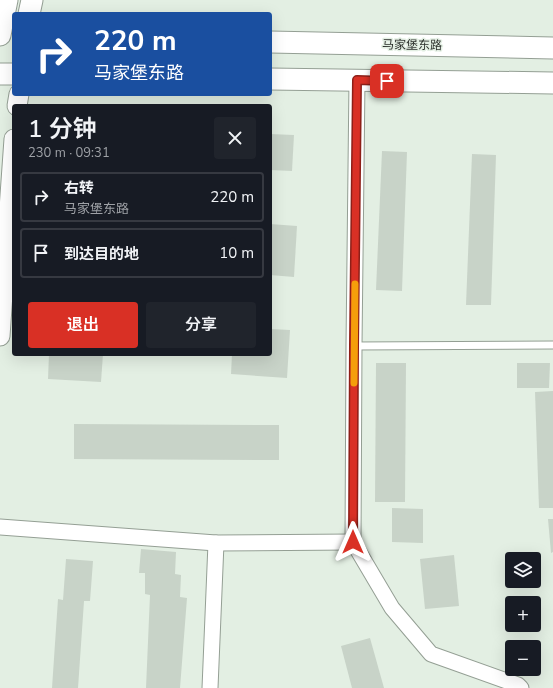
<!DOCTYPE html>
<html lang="zh">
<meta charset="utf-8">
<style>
body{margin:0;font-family:"Nunito Sans","Noto Sans SC",sans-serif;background:#20242c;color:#f1f3f6;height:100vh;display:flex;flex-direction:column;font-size:15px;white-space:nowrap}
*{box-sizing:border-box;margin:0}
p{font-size:13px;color:#9ea1a6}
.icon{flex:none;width:22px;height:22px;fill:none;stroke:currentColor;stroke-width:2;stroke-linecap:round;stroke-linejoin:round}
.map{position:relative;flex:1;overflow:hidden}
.sheet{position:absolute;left:12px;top:104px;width:260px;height:252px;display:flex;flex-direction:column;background:#171b24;border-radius:4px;box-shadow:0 4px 16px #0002}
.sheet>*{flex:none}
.guide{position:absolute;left:12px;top:12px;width:260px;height:84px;border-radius:4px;box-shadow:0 4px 16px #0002;background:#1a4fa0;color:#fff;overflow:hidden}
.tools{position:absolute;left:505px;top:552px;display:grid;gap:8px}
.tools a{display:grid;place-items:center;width:36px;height:36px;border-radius:4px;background:#171b24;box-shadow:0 4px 16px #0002;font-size:20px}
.pin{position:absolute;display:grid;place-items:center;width:34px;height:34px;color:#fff;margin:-17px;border-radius:8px;box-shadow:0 2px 6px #0006}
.me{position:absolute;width:44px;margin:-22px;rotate:0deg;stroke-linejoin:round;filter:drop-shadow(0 0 3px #0008)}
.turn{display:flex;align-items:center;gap:14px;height:84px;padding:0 16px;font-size:18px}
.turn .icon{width:52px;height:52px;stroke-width:2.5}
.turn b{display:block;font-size:28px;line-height:34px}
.round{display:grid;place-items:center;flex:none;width:42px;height:42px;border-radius:4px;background:#20242c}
.summary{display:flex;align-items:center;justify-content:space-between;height:68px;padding:0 16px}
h1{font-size:24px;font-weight:600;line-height:30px}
.button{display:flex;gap:8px;margin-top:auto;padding:8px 16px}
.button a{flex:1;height:46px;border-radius:4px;background:#d93025;color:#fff;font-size:16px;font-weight:600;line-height:46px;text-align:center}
.button a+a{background:#20242c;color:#f1f3f6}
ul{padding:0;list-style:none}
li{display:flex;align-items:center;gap:12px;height:50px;margin:0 8px 6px;padding:0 8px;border:2px solid #363941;border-radius:4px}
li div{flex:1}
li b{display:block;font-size:15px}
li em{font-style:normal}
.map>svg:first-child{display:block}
.building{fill:#c8d3c8}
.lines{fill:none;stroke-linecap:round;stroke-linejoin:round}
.service-casing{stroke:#949f94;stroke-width:9}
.minor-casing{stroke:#949f94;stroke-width:17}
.tertiary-casing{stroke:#949f94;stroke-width:21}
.secondary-casing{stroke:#949f94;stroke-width:23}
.service{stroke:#fff;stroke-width:7}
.minor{stroke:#fff;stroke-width:15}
.tertiary{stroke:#fff;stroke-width:19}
.secondary{stroke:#fff;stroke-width:21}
.route-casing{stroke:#8d1f18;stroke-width:10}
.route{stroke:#d93025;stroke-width:7}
.slow{stroke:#f59e0b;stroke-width:7}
.labels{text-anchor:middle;stroke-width:3;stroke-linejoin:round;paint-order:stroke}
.street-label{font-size:12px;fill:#2b2f2b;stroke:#e3efe3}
</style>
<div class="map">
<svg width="553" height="688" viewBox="0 0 553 688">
<rect width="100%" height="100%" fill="#e3efe3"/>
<!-- building -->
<g class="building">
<path d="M 270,134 L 294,135 L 292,171 L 270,170 Z"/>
<path d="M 382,151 L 407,152 L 402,291 L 376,290 Z"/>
<path d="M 472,154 L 496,155 L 491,305 L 466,305 Z"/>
<path d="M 270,224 L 297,226 L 294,277 L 270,275 Z"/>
<path d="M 270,329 L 290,330 L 287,378 L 231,374 L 232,354 L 270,354 Z"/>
<path d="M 49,354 L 103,354 L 101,382 L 48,379 Z"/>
<path d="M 376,363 L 406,363 L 405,502 L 375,502 Z"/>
<path d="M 517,363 L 550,363 L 549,388 L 517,388 Z"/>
<path d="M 553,391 L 553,508 L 539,508 L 535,392 Z"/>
<path d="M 74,424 L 279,425 L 279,460 L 74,459 Z"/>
<path d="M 392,508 L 423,509 L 423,543 L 392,542 Z"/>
<path d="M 548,519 L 553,519 L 553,552 L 551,553 Z"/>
<path d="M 141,549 L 176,552 L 175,574 L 181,575 L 180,597 L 187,598 L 180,688 L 146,688 L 150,595 L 145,594 L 145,573 L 139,573 Z"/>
<path d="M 454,555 L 459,606 L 425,609 L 420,559 Z"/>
<path d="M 66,559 L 93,561 L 90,601 L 84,601 L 78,688 L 52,688 L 58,599 L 63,600 Z"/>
<path d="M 370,638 L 384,688 L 352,688 L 341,646 Z"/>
</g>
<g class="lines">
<defs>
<path id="service" d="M 354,346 L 553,345"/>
<g id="minor">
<path d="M 357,80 L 354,346 L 353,542 L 392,608 L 431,654 L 518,685 L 521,688"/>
<path d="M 0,527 L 216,543 L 353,542"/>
<path d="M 210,688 L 216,543"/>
</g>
<g id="tertiary">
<path d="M 17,106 L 19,94"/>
<path d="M 0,336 L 14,139"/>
</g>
<g id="secondary">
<path d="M 29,14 L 32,0"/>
<path d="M 0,35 L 7,0"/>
<path d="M 270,42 L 553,48"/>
<path d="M 0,74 L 14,74"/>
<path d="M 270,79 L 553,83"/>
</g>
</defs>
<!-- service casing -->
<use href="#service" class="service-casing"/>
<!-- minor casing -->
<use href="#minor" class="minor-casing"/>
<!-- tertiary casing -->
<use href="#tertiary" class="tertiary-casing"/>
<!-- secondary casing -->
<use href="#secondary" class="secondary-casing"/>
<!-- service -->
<use href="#service" class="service"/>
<!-- minor -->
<use href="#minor" class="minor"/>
<!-- tertiary -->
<use href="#tertiary" class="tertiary"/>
<!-- secondary -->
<use href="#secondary" class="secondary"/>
</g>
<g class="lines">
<defs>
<path id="route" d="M 353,542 L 354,346 L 357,80 L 387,81"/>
</defs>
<!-- route casing -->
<use href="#route" class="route-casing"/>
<!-- route -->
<use href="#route" class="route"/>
<!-- slow -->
<path class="slow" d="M 354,383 L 355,284"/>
</g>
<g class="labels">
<!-- street labels -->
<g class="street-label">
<text transform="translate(412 45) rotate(1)" y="4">马家堡东路</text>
</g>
</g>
</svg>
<div class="tools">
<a><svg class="icon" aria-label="layers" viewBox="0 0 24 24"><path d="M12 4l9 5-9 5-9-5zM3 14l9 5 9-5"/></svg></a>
<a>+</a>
<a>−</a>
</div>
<div class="pin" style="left:387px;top:81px;background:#d93025"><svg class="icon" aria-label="arrive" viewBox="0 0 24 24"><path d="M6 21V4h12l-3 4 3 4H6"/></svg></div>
<svg class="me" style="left:353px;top:542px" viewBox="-20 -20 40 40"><path d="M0-17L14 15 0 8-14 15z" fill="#d93025" stroke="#fff" stroke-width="4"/></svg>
<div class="guide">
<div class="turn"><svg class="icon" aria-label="right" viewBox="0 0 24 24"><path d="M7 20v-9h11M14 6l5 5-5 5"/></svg><div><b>220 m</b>马家堡东路</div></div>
</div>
<section class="sheet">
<div class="summary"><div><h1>1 分钟</h1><p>230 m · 09:31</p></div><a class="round"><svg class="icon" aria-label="close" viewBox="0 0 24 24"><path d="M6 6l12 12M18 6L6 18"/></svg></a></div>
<ul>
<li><svg class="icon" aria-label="right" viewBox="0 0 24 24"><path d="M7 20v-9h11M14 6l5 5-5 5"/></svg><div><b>右转</b><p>马家堡东路</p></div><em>220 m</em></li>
<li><svg class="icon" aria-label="arrive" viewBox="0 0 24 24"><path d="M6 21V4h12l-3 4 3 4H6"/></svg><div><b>到达目的地</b></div><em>10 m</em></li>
</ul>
<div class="button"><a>退出</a><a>分享</a></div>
</section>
</div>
